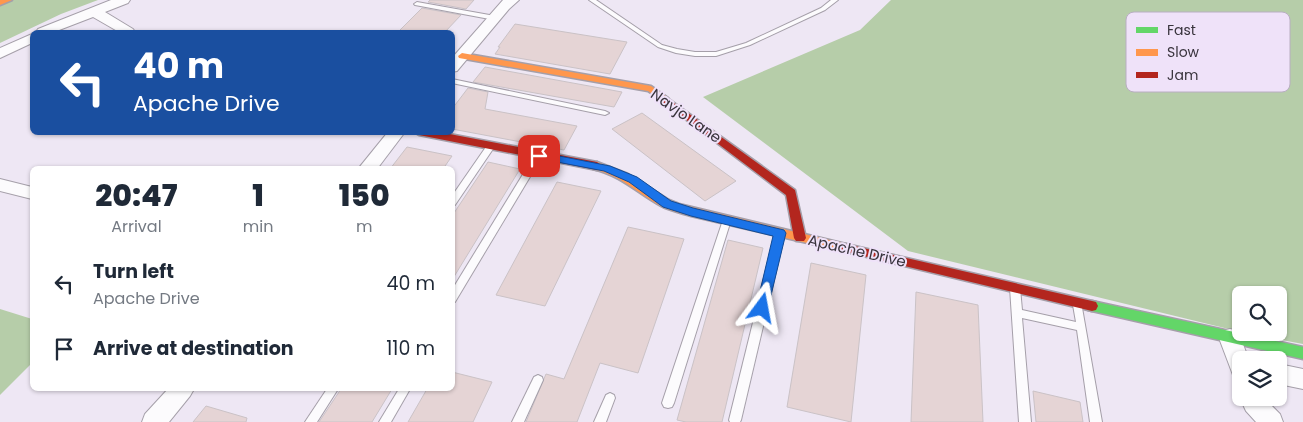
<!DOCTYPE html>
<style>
body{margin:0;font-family:Poppins,sans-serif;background:#f6f6f7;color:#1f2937;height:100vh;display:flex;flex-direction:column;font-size:19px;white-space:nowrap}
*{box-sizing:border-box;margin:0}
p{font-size:16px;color:#747a83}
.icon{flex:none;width:28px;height:28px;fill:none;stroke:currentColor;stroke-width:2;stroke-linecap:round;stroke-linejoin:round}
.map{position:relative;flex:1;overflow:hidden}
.details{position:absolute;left:30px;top:166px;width:425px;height:225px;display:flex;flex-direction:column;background:#fff;border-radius:8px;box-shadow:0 1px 4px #0004}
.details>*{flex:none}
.top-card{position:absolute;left:30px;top:30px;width:425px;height:105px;border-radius:8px;box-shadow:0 1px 4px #0004;background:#1a4fa0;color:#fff;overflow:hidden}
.buttons{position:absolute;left:1232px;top:286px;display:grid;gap:10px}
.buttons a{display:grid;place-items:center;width:55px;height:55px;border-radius:8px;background:#fff;box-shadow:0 1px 4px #0004;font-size:25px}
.pin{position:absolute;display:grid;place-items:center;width:42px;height:42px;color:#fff;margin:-21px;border-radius:10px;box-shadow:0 2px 8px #0006}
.me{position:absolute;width:55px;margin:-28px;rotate:13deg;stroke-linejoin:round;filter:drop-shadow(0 0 4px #0008)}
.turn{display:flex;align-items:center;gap:18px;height:105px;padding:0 20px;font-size:22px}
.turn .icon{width:65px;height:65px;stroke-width:2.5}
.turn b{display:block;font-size:35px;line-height:42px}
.eta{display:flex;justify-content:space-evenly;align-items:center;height:85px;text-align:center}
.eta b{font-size:30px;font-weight:800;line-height:35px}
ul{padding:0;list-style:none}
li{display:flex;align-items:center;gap:15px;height:65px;padding:0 20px}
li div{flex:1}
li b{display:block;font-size:19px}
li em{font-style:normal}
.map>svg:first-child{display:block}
.forest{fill:#b6cda9}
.building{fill:#e5d4d5;stroke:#cac2c6}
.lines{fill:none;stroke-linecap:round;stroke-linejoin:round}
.lane-casing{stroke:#a59fa9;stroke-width:2}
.street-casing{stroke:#a59fa9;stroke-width:2}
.fast-casing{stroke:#a59fa9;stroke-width:3}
.slow-casing{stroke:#a59fa9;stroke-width:3}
.jam-casing{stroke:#a59fa9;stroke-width:3}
.lane{fill:#fcfbfd;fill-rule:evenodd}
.street{fill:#fcfbfd;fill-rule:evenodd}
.fast{fill:#63d668;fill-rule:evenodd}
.slow{fill:#ff974d;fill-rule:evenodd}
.jam{fill:#b3261e;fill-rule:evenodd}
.route{fill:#1a73e8;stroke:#114b97}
.labels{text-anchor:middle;stroke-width:4;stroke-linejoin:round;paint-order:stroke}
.street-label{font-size:15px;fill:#39343d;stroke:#efe2f9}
.key{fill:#efe2f9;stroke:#b8aec1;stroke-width:1}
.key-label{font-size:14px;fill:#39343d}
</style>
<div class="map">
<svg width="1303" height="422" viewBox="0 0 1303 422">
<rect width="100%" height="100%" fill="#eee7f4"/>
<!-- forest -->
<g class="forest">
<path d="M 0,0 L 98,0 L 61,14 L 0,43 Z"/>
<path d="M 891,0 L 1303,0 L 1303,344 L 1246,333 L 1279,332 L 1279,295 L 1241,295 L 1241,332 L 908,251 L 703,97 L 860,30 Z"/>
<path d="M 0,309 L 32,319 L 32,363 L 0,395 Z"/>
</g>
<!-- building -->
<g class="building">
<path d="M 430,0 L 474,0 L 466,9 L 428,2 Z"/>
<path d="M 422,8 L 461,15 L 445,32 L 398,32 Z"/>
<path d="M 515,24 L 627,42 L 610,74 L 495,54 L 500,47 L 498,47 Z"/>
<path d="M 485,67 L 622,92 L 614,107 L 473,82 Z"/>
<path d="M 468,88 L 488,92 L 485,109 L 577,126 L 564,150 L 452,129 L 452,109 Z"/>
<path d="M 642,113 L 736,181 L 705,201 L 612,129 Z"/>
<path d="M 407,147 L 452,156 L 443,169 L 390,169 Z"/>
<path d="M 488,162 L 520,169 L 452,280 L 452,216 Z"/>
<path d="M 557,182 L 601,191 L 545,306 L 496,295 Z"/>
<path d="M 628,227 L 684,239 L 638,373 L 600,363 L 577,422 L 526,422 L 546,374 L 564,379 Z"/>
<path d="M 728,240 L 763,248 L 722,422 L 686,422 L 677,420 Z"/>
<path d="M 811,263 L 866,275 L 851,422 L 787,407 Z"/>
<path d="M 916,292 L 978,305 L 983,422 L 911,422 Z"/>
<path d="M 452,372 L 492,382 L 473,422 L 408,422 L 427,389 L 452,389 Z"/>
<path d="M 341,389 L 392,389 L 372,422 L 319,422 Z"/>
<path d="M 1033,391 L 1080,402 L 1083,422 L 1036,422 Z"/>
<path d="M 206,406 L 247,418 L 246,422 L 193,422 Z"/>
</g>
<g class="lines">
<defs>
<g id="lane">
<path d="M 589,0 L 596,0 L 662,45 L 677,49 L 695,52 L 716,52 L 746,43 L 821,8 L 831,0 L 838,0 L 825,10 L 750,45 L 716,56 L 695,56 L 676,53 L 658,47 Z"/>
<path d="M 417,2 L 495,16 L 498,18 L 495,20 L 415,5 L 414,4 Z"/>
<path d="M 452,79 L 605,111 L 609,113 L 605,115 L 452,83 Z"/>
<path d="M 491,143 L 495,146 L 455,205 L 452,206 L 452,196 L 488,144 Z"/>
<path d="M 539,152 L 543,155 L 455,302 L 452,303 L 452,290 L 536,153 Z"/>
<path d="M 727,217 L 731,220 L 674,403 L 672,407 L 668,408 L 664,407 L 662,403 L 723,220 Z"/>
<path d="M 780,230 L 783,231 L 785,233 L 741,420 L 740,422 L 730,422 L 729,420 L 775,233 L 777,231 Z"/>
<path d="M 1015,284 L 1018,285 L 1020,288 L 1022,310 L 1076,322 L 1073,305 L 1075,302 L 1078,301 L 1081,302 L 1102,422 L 1090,422 L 1077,330 L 1022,318 L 1031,422 L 1019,422 L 1010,288 L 1012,285 Z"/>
<path d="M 538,375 L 542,377 L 543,380 L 524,422 L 512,422 L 534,377 Z"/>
<path d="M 327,389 L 338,389 L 317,422 L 305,422 Z"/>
<path d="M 399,389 L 410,389 L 391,422 L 379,422 Z"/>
<path d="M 610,393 L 614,395 L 615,398 L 606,422 L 594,422 L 606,395 Z"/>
</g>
<g id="street">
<path d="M 111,0 L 130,0 L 128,3 L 105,12 L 133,29 L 135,32 L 119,32 L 93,17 L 54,32 L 36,32 L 38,29 Z"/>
<path d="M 503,0 L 519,0 L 509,9 L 457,71 L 452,72 L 452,58 Z"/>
<path d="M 32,34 L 32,43 L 0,58 L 0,48 Z"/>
<path d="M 388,132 L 405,132 L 377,169 L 358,169 Z"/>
<path d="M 0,179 L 32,187 L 32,199 L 0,191 Z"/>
<path d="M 1230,329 L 1238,331 L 1249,360 L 1241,360 L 1241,378 L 1233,375 L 1219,338 L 1222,331 Z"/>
<path d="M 1279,364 L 1303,369 L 1303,389 L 1279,384 Z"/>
<path d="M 168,389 L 194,389 L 190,396 L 169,422 L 142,422 L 145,414 Z"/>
<path d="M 1241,396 L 1241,398 L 1264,398 L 1280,414 L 1283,422 L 1256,422 L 1246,411 L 1240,398 Z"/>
</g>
<path id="fast" d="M 1092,301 L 1303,347 L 1303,359 L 1092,311 L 1088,310 L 1086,306 L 1088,302 Z"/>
<g id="slow">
<path d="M 0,0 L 12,0 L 0,5 Z"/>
<path d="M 462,53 L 651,86 L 668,98 L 663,101 L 648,91 L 459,58 L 458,56 Z"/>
<path d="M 597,162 L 628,174 L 669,200 L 679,204 L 846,244 L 850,245 L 852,248 L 850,251 L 846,252 L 691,216 C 681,213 670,211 661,206 C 637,193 622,176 593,169 L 592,166 Z"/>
</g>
<g id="jam">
<path d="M 663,95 L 795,190 L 806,238 L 804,241 L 796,241 L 794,238 L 786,195 L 660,100 L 660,96 Z"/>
<path d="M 414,132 L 439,132 L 597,162 L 602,166 L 597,170 L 419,135 Z"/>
<path d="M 846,244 L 1092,301 L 1096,302 L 1098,306 L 1096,310 L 1092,311 L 842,251 L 840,248 L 842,245 Z"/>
</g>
</defs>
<!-- lane casing -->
<use href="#lane" class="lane-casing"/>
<!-- street casing -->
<use href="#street" class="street-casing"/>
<!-- fast casing -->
<use href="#fast" class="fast-casing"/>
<!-- slow casing -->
<use href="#slow" class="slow-casing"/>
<!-- jam casing -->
<use href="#jam" class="jam-casing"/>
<!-- lane -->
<use href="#lane" class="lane"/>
<!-- street -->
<use href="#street" class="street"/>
<!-- fast -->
<use href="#fast" class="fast"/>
<!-- slow -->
<use href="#slow" class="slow"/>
<!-- jam -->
<use href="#jam" class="jam"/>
</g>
<!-- route -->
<path class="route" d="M 539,152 L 610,166 L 637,177 L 671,201 L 693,208 L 784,230 L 786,233 L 767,312 L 762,313 L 757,312 L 756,308 L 773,236 L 691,216 L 663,207 L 629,182 L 604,171 L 536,158 L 534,156 Z"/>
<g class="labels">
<!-- street labels -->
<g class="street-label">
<text transform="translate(686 116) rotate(35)" y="5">Navjo Lane</text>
<text transform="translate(857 251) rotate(13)" y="5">Apache Drive</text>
</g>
</g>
<!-- legend -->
<rect x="1126" y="12" width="164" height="80" rx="8" class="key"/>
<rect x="1136" y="27" width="22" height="6" fill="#63d668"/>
<rect x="1136" y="49" width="22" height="7" fill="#ff974d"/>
<rect x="1136" y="72" width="22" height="6" fill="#b3261e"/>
<g class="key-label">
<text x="1167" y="35">Fast</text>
<text x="1167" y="57">Slow</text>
<text x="1167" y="80">Jam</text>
</g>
</svg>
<div class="buttons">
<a><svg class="icon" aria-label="search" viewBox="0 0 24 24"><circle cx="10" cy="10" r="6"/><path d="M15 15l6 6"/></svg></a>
<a><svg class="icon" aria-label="layers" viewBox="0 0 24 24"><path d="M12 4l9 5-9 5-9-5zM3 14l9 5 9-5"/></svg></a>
</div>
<div class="pin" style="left:539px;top:156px;background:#d93025"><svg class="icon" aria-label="arrive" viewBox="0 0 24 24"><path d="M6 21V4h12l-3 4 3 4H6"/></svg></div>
<svg class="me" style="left:762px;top:308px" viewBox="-20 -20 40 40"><path d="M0-17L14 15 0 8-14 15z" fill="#1a73e8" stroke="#fff" stroke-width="4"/></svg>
<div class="top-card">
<div class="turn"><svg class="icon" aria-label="left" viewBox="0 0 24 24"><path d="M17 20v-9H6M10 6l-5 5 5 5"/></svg><div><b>40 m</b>Apache Drive</div></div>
</div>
<section class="details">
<div class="eta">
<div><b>20:47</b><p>Arrival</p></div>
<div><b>1</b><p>min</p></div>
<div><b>150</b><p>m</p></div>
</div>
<ul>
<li><svg class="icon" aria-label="left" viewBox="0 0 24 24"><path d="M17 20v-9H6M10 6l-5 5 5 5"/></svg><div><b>Turn left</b><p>Apache Drive</p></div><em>40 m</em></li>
<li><svg class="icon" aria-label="arrive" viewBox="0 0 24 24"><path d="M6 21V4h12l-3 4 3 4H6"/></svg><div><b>Arrive at destination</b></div><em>110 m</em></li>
</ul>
</section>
</div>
